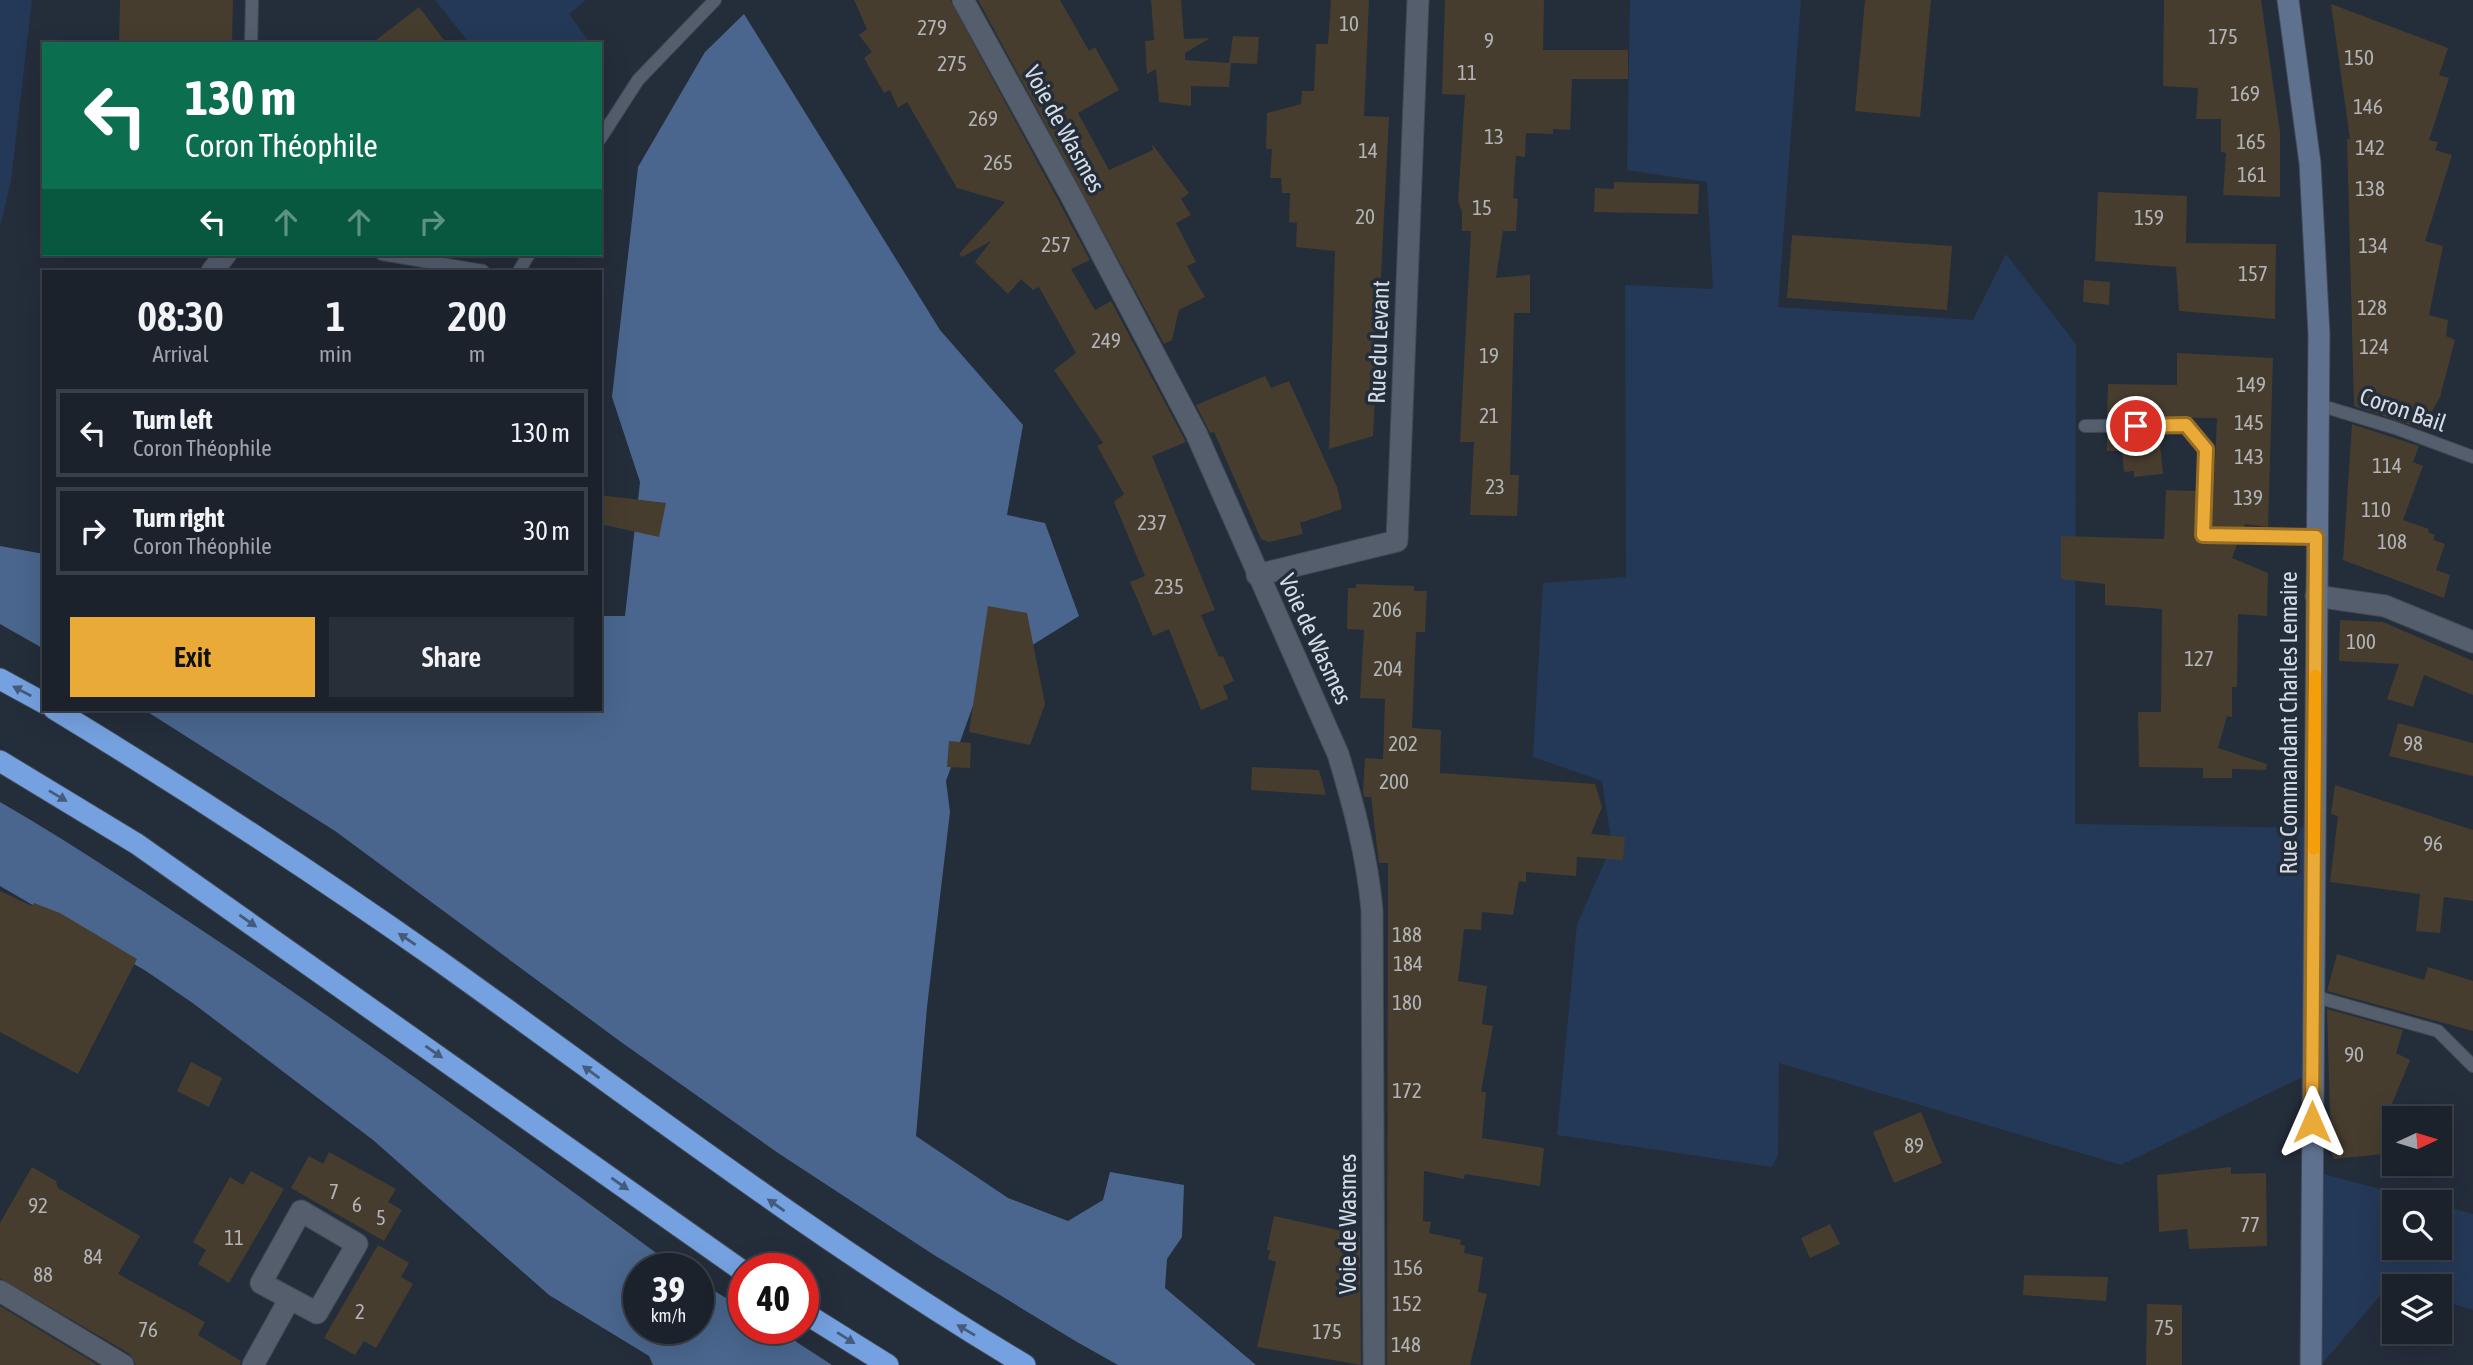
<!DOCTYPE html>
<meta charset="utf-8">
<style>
body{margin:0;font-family:"Asap Condensed",sans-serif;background:#282f38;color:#f1f3f6;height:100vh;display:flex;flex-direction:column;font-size:26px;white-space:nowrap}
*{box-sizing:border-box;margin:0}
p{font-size:23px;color:#a0a4a9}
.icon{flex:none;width:38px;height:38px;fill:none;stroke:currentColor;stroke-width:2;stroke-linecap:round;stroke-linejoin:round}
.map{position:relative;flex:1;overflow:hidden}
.drawer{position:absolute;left:42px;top:270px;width:560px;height:441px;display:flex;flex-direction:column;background:#1b222c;border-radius:0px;box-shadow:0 7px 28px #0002,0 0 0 2px #393f48}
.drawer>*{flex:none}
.top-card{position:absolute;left:42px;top:42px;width:560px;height:214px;border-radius:0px;box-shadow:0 7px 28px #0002,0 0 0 2px #393f48;background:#0b6e4f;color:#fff;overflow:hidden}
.needle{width:46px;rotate:86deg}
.buttons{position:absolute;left:2382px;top:1106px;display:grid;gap:14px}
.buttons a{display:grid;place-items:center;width:70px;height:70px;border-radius:0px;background:#1b222c;box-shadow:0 7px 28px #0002,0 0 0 2px #393f48;font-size:35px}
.speed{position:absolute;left:623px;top:1253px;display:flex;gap:14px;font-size:35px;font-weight:700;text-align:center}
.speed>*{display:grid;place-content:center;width:91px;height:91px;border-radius:50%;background:#1b222c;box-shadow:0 7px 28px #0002,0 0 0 2px #393f48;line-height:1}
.speed small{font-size:18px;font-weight:400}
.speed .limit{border:10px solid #d22;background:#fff;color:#111}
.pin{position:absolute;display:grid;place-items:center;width:60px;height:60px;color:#fff;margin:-30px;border:4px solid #fff;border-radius:50%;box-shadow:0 2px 7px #0007}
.me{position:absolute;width:77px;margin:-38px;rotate:0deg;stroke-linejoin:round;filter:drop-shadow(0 0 5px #0008)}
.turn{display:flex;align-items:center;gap:24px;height:147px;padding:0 28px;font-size:32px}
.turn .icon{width:91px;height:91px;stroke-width:2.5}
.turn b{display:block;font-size:49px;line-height:60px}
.lanes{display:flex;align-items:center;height:66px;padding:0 28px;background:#0003;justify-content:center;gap:35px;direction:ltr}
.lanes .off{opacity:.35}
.eta{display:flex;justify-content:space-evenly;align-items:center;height:119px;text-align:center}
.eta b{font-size:42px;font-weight:600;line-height:49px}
.button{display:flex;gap:14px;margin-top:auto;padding:14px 28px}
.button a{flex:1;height:80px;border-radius:0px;background:#eaaa38;color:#111;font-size:28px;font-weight:600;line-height:80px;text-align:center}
.button a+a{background:#282f38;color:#f1f3f6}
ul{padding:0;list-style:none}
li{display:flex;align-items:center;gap:21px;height:88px;margin:0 14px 10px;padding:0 14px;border:4px solid #393f48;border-radius:0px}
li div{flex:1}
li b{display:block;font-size:26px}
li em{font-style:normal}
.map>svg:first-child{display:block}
.green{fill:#243957}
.forest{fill:#4a668e}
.building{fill:#463d2e}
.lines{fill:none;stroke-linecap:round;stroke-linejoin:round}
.lane-casing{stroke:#414954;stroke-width:14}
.street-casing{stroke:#414954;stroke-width:23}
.secondary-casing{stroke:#414954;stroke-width:23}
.highway-casing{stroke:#414954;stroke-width:23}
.lane{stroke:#545e6d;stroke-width:12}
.street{stroke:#545e6d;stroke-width:21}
.secondary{stroke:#5e7290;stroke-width:21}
.highway{stroke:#75a1e0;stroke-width:21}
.oneway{fill:#445b7c}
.route-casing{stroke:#986e24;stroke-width:18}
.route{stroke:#eaaa38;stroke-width:12}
.slow{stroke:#f59e0b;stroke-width:12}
.labels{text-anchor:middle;stroke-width:7;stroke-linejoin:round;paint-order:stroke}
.number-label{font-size:21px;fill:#b2b4b7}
.street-label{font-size:24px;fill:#d6dce5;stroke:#242d3a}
</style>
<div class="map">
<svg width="2473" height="1365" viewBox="0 0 2473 1365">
<rect width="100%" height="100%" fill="#242d3a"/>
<!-- green -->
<g class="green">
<path d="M 0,0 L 32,0 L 11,180 L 0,227 Z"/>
<path d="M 435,0 L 586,0 L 569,14 L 591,44 L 470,44 Z"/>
<path d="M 1630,0 L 1801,0 L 1778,307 L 1973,320 L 2006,254 L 2076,344 L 2075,824 L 2314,828 L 2313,1072 L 2121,1165 L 1779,1063 L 1778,1155 L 1772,1167 L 1557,1135 L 1577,924 L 1612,845 L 1602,781 L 1533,757 L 1543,583 L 1626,577 L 1625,285 L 1713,289 L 1707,182 L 1627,170 Z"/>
<path d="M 2312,1171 L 2429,1202 L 2394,1202 L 2394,1248 L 2440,1248 L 2440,1205 L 2473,1214 L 2473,1310 L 2440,1300 L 2440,1286 L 2389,1285 L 2321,1365 Z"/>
</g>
<!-- forest -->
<g class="forest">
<path d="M 744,14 L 940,330 L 1023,425 L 1007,515 L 1045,523 L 1079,616 L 984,675 L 946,781 L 950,812 L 927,1007 L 916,1136 L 1008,1198 L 1068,1221 L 1103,1200 L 1110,1172 L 1184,1185 L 1182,1237 L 1167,1259 L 1165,1288 L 1256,1365 L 1118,1365 L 1077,1342 L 934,1255 L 778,1153 L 621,1042 L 335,831 L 143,709 L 600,709 L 600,616 L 625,616 L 640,482 L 612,397 L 638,167 L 705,52 Z"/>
<path d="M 0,546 L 44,554 L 44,649 L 0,624 Z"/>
<path d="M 0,802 C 80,848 156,900 233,951 C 384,1053 531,1161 678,1269 L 639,1269 L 639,1328 L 698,1328 L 698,1281 L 744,1309 L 744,1328 L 775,1328 L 832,1365 L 653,1365 L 649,1356 L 549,1295 L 373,1140 L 194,1004 L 146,971 L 0,886 Z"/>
</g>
<!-- building -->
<g class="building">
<path d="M 120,0 L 233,0 L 232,44 L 119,44 Z"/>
<path d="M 854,0 L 950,0 L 1058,200 L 1090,260 L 1071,269 L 1095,310 L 1111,301 L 1186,442 L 1152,456 L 1215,610 L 1201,615 L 1219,657 L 1223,656 L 1234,681 L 1223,686 L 1228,699 L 1201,710 L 1169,629 L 1153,636 L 1130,582 L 1145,576 L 1114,502 L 1124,494 L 1097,446 L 1103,443 L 1054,370 L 1076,353 L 1039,287 L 1033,290 L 1021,279 L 1008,294 L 975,262 L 991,241 L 962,257 L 959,254 L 1005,202 L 957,188 L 907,102 L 898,108 L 890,90 L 884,93 L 864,58 L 872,52 L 859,35 L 867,29 Z"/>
<path d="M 978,0 L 1060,0 L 1089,51 L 1095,47 L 1119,90 L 1078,113 L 1109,170 L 1153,150 L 1152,144 L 1189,193 L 1181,199 L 1191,215 L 1176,223 L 1196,262 L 1187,266 L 1205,297 L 1179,310 L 1172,340 L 1164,344 Z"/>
<path d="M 1151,0 L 1181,0 L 1184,39 L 1210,38 L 1185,53 L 1185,60 L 1229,63 L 1233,36 L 1259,37 L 1257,64 L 1231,63 L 1229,87 L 1191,86 L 1191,106 L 1159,102 L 1156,69 L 1147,74 L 1145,41 L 1154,40 Z"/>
<path d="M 1331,0 L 1369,0 L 1364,116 L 1389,117 L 1373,436 L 1329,449 L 1335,251 L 1296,247 L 1297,223 L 1289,222 L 1290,193 L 1282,193 L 1281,178 L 1270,178 L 1272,149 L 1266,149 L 1267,113 L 1301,104 L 1302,91 L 1314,91 L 1316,44 L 1328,44 Z"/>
<path d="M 1445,0 L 1544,0 L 1543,50 L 1628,50 L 1628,79 L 1572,79 L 1570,130 L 1553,129 L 1553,134 L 1526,133 L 1525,157 L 1516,156 L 1513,198 L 1518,199 L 1516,231 L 1503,231 L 1496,278 L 1530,275 L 1530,313 L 1514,313 L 1514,317 L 1510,475 L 1519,475 L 1517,516 L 1470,515 L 1474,442 L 1460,442 L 1471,231 L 1462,231 L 1462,212 L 1458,201 L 1465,95 L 1442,94 Z"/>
<path d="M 1865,0 L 1931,0 L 1920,117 L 1855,111 Z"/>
<path d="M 2164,0 L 2261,0 L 2280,132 L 2280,197 L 2223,195 L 2226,153 L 2221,152 L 2221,119 L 2196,119 L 2198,88 L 2163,86 Z"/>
<path d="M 2331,4 L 2448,48 L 2439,75 L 2449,78 L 2429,140 L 2438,142 L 2435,150 L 2452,155 L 2425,241 L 2443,246 L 2429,315 L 2448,320 L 2446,336 L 2455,340 L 2440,397 L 2422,429 L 2354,406 L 2347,139 L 2350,139 Z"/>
<path d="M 419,7 L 447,44 L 371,44 Z"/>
<path d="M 1614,182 L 1699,184 L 1698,214 L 1594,212 L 1595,188 L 1614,189 Z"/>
<path d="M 2098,192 L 2187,196 L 2186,243 L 2276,244 L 2275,319 L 2179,311 L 2176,267 L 2095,261 Z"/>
<path d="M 1792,235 L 1952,246 L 1947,310 L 1787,298 Z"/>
<path d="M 2084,280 L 2110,282 L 2109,305 L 2083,302 Z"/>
<path d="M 2177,353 L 2273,358 L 2268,527 L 2245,524 L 2244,527 L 2212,526 L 2217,418 L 2107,417 L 2108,384 L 2177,385 Z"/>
<path d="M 1265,376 L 1271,388 L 1289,381 L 1337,487 L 1342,509 L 1300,523 L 1303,534 L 1269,542 L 1261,539 L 1214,432 L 1210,433 L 1196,405 Z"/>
<path d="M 2352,424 L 2419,446 L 2413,462 L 2423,466 L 2403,520 L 2429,529 L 2428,532 L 2435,535 L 2433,540 L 2445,544 L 2436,570 L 2450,575 L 2444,598 L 2343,560 Z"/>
<path d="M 2159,434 L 2163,474 L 2134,477 L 2134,471 L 2124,472 L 2122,451 L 2107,451 L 2107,435 Z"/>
<path d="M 2166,490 L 2196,491 L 2194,535 L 2198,542 L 2237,544 L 2232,558 L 2268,573 L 2267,616 L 2238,614 L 2237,687 L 2232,687 L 2232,717 L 2227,716 L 2218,748 L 2267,764 L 2266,770 L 2232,769 L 2232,778 L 2203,778 L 2203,768 L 2139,767 L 2138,712 L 2161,712 L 2162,609 L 2105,605 L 2105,584 L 2061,579 L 2061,536 L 2164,539 Z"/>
<path d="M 600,495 L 666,503 L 659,537 L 600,524 Z"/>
<path d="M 1356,584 L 1414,586 L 1414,591 L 1427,591 L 1425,632 L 1416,632 L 1412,728 L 1441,730 L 1440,773 L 1595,784 L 1602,807 L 1591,834 L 1625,837 L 1623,860 L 1577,857 L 1576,876 L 1526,872 L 1526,882 L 1519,881 L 1513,915 L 1482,912 L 1481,930 L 1464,929 L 1458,981 L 1487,986 L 1482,1024 L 1493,1026 L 1481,1092 L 1486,1092 L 1482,1138 L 1544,1148 L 1540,1186 L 1465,1174 L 1464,1179 L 1424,1171 L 1423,1221 L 1431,1222 L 1429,1233 L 1461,1240 L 1460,1244 L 1465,1246 L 1464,1253 L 1483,1257 L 1478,1292 L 1487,1294 L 1470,1365 L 1387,1365 L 1388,863 L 1379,863 L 1371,797 L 1364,797 L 1363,791 L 1365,758 L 1383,759 L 1385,699 L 1360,698 L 1364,630 L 1347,629 L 1348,588 L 1356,588 Z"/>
<path d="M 988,606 L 1027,613 L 1045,704 L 1030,745 L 969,732 Z"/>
<path d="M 2340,620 L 2383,622 L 2473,661 L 2473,695 L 2424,675 L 2413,707 L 2387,699 L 2399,664 L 2339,661 Z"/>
<path d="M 2398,723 L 2473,743 L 2473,776 L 2389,756 Z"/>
<path d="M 949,741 L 971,743 L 970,768 L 947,767 Z"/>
<path d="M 1252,767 L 1319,770 L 1326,795 L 1251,790 Z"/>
<path d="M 2335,785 L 2473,830 L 2473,901 L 2444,897 L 2440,933 L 2416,931 L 2420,894 L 2330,882 L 2338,816 L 2331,814 Z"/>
<path d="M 0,891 L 32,906 L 34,903 L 60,913 L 137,959 L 78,1074 L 0,1032 Z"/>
<path d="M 2337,954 L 2424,980 L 2428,967 L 2473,981 L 2473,1031 L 2327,991 Z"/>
<path d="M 2327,1009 L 2403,1030 L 2396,1053 L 2410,1060 L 2391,1106 L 2387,1105 L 2392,1153 L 2334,1159 L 2331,1150 Z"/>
<path d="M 191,1062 L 222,1078 L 209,1107 L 177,1091 Z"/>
<path d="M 1921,1112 L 1942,1163 L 1894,1183 L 1873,1132 Z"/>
<path d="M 329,1152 L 396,1189 L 388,1202 L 402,1210 L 384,1241 L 291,1188 L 309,1156 L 323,1164 Z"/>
<path d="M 32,1167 L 56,1181 L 58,1188 L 140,1236 L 118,1274 L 205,1322 L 198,1335 L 241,1361 L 240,1365 L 136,1365 L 130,1354 L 0,1278 L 0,1223 Z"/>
<path d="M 2231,1167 L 2231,1174 L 2266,1173 L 2267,1246 L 2189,1249 L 2187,1229 L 2159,1232 L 2157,1175 Z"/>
<path d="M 251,1171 L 284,1189 L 229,1283 L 198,1264 L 206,1250 L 193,1242 L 230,1177 L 243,1185 Z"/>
<path d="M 1274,1216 L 1360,1235 L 1361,1365 L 1257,1347 L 1276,1262 L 1268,1259 L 1270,1250 L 1267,1250 Z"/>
<path d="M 1830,1224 L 1840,1244 L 1810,1258 L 1801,1238 Z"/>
<path d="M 378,1245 L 409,1263 L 401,1277 L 413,1284 L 376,1348 L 364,1341 L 355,1355 L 324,1338 Z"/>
<path d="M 2024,1275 L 2108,1277 L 2106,1301 L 2023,1295 Z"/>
<path d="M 2147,1304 L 2182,1305 L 2182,1365 L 2146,1365 Z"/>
<path d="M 0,1306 L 98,1365 L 0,1365 Z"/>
</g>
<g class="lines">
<defs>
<g id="lane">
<path d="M 251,44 L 252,0"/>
<path d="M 600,139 L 638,80 L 715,0"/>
<path d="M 382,254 L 483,271"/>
<path d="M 519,271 L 529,254"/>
<path d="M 2319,405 L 2395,428 L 2473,457"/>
<path d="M 2085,426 L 2186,425 L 2206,449 L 2203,535 L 2316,537"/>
<path d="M 2313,996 L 2438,1031 L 2473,1066"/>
</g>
<g id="street">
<path d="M 963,0 L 1070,194 L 1196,433 L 1338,754 C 1354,806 1367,856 1372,910 L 1374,1365"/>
<path d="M 212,271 L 226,254"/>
<path d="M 1257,575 L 1397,541 L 1418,0"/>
<path d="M 2316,596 L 2385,606 L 2473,642"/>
<path d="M 301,1211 L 357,1244 L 317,1313 L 261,1283 Z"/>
<path d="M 0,1291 L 123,1365"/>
<path d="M 253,1365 L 289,1300"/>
</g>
<path id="secondary" d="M 2288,0 L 2310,163 L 2319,334 L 2311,1365"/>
<g id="highway">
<path d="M 0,679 L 44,703"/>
<path d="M 54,709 C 184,788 313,872 438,960 C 632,1098 820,1243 1025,1365"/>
<path d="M 0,761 L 137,844 L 744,1272"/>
<path d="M 803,1312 L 888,1365"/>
</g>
</defs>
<!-- lane casing -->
<use href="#lane" class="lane-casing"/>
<!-- street casing -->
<use href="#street" class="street-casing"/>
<!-- secondary casing -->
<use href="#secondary" class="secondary-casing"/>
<!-- highway casing -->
<use href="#highway" class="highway-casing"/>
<!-- lane -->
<use href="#lane" class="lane"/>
<!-- street -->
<use href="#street" class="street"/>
<!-- secondary -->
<use href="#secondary" class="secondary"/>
<!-- highway -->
<use href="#highway" class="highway"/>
</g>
<!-- one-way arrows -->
<defs><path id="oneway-solid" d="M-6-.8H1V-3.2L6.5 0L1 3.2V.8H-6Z" transform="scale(1.75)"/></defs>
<g class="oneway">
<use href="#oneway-solid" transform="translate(22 691) rotate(-152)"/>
<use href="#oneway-solid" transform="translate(58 796) rotate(31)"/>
<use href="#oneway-solid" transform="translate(248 921) rotate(35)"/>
<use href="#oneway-solid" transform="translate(407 939) rotate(-146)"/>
<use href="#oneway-solid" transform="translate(434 1052) rotate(35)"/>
<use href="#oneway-solid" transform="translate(591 1072) rotate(-144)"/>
<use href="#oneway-solid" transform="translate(620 1184) rotate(35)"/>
<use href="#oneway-solid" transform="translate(776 1205) rotate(-145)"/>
<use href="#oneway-solid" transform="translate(966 1330) rotate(-149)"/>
<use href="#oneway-solid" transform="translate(846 1338) rotate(32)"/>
</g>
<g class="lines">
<defs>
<path id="route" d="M 2136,426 L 2186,425 L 2206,449 L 2203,535 L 2316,537 L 2312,1122"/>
</defs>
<!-- route casing -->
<use href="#route" class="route-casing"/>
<!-- route -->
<use href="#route" class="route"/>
<!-- slow -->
<path class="slow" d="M 2314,849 L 2315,676"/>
</g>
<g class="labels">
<!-- number labels -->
<g class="number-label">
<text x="1349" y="31">10</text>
<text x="932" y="35">279</text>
<text x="2223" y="44">175</text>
<text x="1489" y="48">9</text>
<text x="2359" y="65">150</text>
<text x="952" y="71">275</text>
<text x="1467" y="80">11</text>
<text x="2245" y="101">169</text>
<text x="2368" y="114">146</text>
<text x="983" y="126">269</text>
<text x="1494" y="144">13</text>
<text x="2251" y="149">165</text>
<text x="2370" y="155">142</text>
<text x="1368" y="158">14</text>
<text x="998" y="170">265</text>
<text x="2252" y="182">161</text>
<text x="2370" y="196">138</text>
<text x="1482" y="215">15</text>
<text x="1365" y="224">20</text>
<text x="2149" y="225">159</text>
<text x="1056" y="252">257</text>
<text x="2373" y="253">134</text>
<text x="2253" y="281">157</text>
<text x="2372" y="315">128</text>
<text x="1106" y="348">249</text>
<text x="2374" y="354">124</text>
<text x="1489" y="363">19</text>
<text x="2251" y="392">149</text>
<text x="1489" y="423">21</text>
<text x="2249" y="430">145</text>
<text x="2249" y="464">143</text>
<text x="2387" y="473">114</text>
<text x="1495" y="494">23</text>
<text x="2248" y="505">139</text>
<text x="2376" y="517">110</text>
<text x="1152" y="530">237</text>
<text x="2392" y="549">108</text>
<text x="1169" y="594">235</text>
<text x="1387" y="617">206</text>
<text x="2361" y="649">100</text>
<text x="2199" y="666">127</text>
<text x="1388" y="676">204</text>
<text x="1403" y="751">202</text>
<text x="2413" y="751">98</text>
<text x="1394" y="789">200</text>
<text x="2433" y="851">96</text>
<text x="1407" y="942">188</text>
<text x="1408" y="971">184</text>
<text x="1407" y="1010">180</text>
<text x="2354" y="1062">90</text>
<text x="1407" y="1098">172</text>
<text x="1914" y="1153">89</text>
<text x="334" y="1199">7</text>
<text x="357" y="1212">6</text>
<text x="38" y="1213">92</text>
<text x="381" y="1225">5</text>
<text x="2250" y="1232">77</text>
<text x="234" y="1245">11</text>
<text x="93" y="1264">84</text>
<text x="1408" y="1275">156</text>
<text x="43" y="1282">88</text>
<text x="1407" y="1311">152</text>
<text x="360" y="1319">2</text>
<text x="2164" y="1335">75</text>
<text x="148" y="1337">76</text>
<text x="1327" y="1339">175</text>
<text x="1406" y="1352">148</text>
</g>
<!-- street labels -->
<g class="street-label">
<text transform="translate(1064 129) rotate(61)" y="8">Voie de Wasmes</text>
<text transform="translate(1379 342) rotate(-88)" y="8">Rue du Levant</text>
<text transform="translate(2403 410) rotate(19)" y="8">Coron Bail</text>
<text transform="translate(1315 639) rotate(65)" y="8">Voie de Wasmes</text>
<text transform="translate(2289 723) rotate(-90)" y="8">Rue Commandant Charles Lemaire</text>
<text transform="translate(1348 1224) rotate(-90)" y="8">Voie de Wasmes</text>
</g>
</g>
</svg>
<div class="buttons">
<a><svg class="needle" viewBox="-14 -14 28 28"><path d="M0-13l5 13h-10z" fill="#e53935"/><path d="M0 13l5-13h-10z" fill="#a0a4a9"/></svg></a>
<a><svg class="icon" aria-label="search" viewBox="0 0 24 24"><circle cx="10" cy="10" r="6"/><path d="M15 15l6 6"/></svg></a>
<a><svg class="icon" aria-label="layers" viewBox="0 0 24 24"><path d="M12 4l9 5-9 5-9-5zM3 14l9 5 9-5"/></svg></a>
</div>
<div class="speed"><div>39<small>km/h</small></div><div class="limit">40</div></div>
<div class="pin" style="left:2136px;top:426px;background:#d93025"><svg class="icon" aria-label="arrive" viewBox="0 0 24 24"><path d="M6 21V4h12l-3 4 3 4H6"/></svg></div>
<svg class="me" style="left:2312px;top:1122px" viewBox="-20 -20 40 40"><path d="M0-17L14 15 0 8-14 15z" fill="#eaaa38" stroke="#fff" stroke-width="4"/></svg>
<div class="top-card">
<div class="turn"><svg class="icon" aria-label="left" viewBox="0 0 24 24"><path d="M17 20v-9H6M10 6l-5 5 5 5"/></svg><div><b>130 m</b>Coron Théophile</div></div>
<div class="lanes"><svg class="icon" aria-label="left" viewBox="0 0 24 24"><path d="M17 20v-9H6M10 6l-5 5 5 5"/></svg><svg class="icon off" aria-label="ahead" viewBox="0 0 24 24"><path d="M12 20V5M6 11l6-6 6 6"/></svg><svg class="icon off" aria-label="ahead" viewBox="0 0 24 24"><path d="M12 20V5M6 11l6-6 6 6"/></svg><svg class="icon off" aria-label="right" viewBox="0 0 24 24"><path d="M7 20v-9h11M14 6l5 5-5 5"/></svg></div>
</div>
<section class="drawer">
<div class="eta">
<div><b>08:30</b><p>Arrival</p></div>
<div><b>1</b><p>min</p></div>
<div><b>200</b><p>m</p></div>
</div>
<ul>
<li><svg class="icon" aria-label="left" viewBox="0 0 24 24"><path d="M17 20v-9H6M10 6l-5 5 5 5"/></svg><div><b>Turn left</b><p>Coron Théophile</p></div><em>130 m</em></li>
<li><svg class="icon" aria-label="right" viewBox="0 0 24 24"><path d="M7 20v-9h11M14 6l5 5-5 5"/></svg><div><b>Turn right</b><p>Coron Théophile</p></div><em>30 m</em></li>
</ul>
<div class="button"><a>Exit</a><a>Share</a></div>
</section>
</div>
